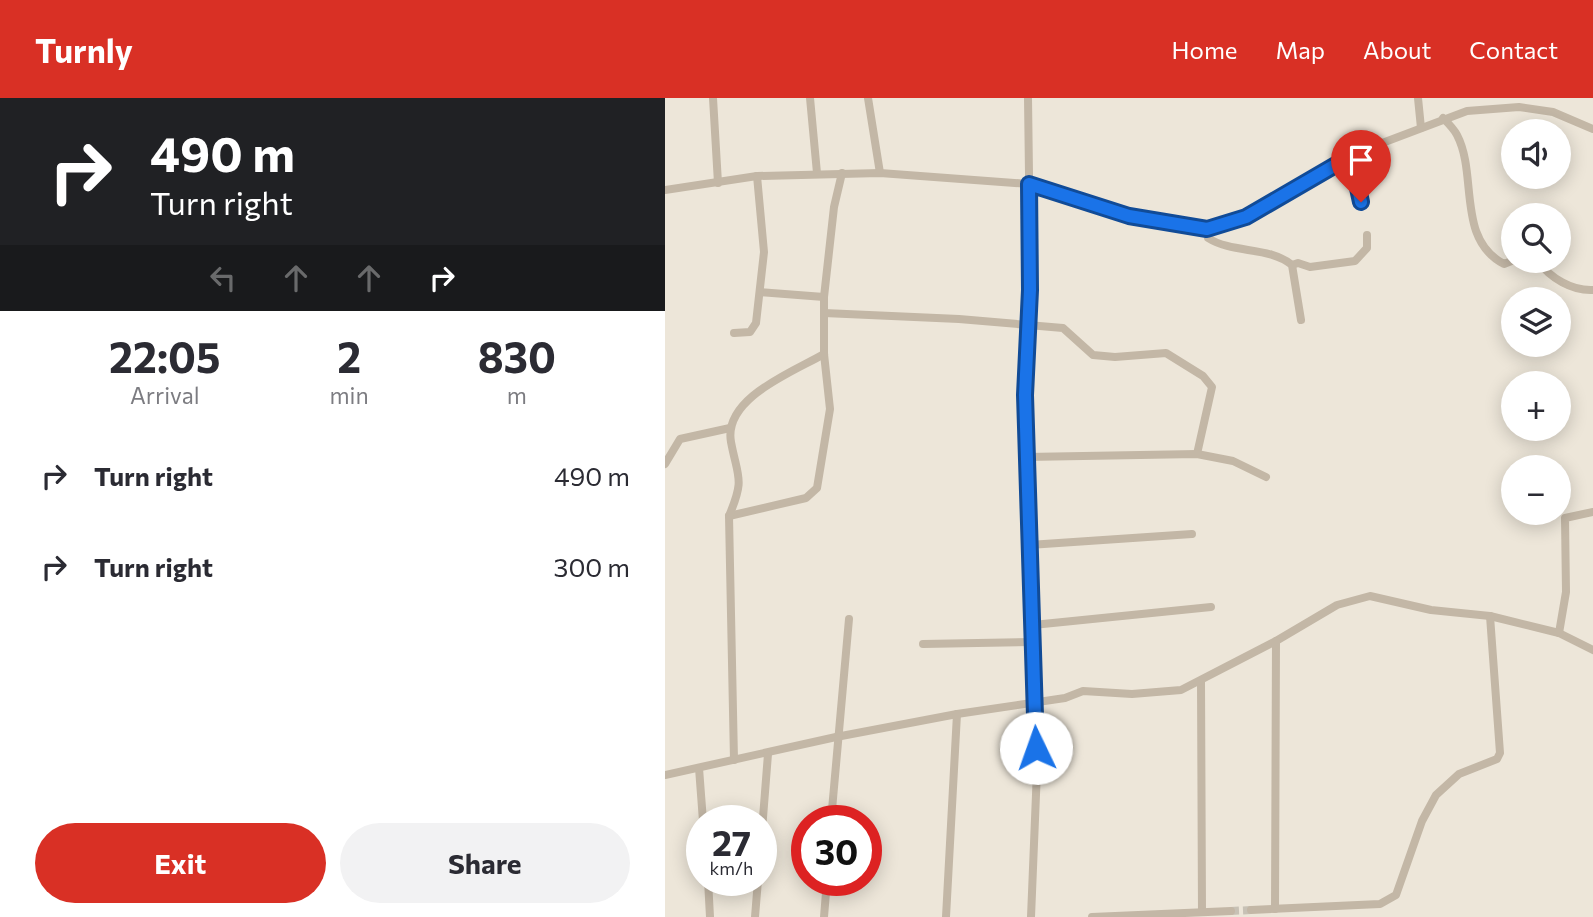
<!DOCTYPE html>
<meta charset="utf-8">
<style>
body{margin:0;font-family:Commissioner,sans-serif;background:#f2f2f3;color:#2b2b33;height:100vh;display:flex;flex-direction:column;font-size:26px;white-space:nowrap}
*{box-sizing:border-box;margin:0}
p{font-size:23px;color:#7c7c81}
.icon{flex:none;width:38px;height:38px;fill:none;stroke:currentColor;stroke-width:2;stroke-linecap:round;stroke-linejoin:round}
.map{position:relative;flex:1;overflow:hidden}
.side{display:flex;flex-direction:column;background:#fff;width:665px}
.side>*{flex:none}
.guide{background:#202124;color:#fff;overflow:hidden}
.buttons{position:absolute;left:836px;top:21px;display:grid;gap:14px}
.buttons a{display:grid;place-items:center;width:70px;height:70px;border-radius:50%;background:#fff;box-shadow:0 4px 18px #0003;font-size:35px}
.speed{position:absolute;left:21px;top:707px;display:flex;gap:14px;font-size:35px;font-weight:700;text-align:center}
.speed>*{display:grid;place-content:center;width:91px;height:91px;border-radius:50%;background:#fff;box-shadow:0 4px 18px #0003;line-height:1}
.speed small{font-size:18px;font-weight:400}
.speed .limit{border:10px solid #d22;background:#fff;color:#111}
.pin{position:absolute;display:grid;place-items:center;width:60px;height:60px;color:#fff;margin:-72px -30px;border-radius:50% 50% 50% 0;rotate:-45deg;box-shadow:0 0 7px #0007}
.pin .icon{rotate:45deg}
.me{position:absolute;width:77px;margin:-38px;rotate:357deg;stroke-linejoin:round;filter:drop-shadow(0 0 5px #0008)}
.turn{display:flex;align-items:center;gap:24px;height:147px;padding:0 35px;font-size:32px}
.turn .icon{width:91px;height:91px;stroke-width:2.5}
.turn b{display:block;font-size:49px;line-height:60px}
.lanes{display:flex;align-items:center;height:66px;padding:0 35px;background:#0003;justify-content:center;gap:35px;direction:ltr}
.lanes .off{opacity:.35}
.eta{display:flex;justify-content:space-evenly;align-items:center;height:119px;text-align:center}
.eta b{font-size:42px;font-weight:700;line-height:49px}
.cta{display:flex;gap:14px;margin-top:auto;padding:14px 35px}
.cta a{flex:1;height:80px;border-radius:42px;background:#d93025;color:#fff;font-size:28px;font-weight:700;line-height:80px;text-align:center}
.cta a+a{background:#f2f2f3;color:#2b2b33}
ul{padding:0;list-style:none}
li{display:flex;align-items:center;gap:21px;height:91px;padding:0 35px}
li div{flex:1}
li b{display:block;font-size:26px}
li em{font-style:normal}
header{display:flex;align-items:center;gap:42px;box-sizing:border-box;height:98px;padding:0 35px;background:#d93025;color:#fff}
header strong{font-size:33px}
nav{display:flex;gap:38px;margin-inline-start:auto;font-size:24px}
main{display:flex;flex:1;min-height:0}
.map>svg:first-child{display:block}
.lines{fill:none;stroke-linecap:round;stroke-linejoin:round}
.street-tunnel{stroke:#c7c1b5;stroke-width:8;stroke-dasharray:8 4;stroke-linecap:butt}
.street{stroke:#c3b7a6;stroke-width:8}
.route-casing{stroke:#114b97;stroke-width:18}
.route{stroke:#1a73e8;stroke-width:12}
</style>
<header>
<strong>Turnly</strong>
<nav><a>Home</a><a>Map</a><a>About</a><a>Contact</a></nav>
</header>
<main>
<section class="side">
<div class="guide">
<div class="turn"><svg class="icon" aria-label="right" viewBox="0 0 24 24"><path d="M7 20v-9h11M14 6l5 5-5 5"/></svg><div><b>490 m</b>Turn right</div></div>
<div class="lanes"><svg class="icon off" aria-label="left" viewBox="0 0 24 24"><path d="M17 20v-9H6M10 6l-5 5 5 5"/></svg><svg class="icon off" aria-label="ahead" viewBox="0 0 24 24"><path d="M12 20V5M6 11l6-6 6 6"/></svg><svg class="icon off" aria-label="ahead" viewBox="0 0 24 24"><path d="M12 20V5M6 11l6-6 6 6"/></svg><svg class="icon" aria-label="right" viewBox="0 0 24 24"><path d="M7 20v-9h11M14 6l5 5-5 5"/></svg></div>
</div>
<div class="eta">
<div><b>22:05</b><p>Arrival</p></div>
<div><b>2</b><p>min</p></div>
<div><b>830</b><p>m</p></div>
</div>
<ul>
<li><svg class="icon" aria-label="right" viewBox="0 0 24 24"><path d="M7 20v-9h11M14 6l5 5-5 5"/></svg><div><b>Turn right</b></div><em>490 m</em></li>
<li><svg class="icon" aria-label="right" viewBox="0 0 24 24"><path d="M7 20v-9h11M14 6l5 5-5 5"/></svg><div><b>Turn right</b></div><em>300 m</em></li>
</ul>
<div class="cta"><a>Exit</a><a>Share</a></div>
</section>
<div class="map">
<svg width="928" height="819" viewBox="0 0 928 819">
<rect width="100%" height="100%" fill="#ede6d9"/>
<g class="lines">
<!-- street-tunnel -->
<path class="street-tunnel" d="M 566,813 L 586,812"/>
<!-- street -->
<g class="street">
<path d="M 48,0 L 53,85"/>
<path d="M 145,0 L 152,75"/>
<path d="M 203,0 L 215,75"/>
<path d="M 363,0 L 365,152 L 360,297 L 372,672 L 366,819"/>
<path d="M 753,0 L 756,30"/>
<path d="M 778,20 C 783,25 789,31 792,37 C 813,77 791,141 839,166 L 849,162"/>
<path d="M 686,58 L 696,104"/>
<path d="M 0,92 L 92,78 L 215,75 L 364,86 L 464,118 L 542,131 L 581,119 L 663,69 L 696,53 L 802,13 L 854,9 L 888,14 L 928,31"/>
<path d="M 542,131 L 543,140 C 568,156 604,148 627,167 L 636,222"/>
<path d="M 873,163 C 885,180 907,193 928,192"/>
<path d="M 627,167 L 633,165 L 645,169 L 690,163 L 702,150 L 702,137"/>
<path d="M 95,194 L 159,199"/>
<path d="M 159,215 L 294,221 L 398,230 L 428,257 L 450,259 L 501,255 L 538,278 L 547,289 L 532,356"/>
<path d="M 69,235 L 85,234 L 91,225 L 99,154 L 92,78"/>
<path d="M 361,359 L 532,356 L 568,363 L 601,379"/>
<path d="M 0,366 L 15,341 L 65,330"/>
<path d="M 64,418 L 141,400 L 152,390 L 165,311 L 159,256 L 159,199 L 169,109 L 177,75"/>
<path d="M 364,447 L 527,436"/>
<path d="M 368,527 L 546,509"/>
<path d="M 894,535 L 901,494 L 900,420 L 928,414"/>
<path d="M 258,546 L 368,544"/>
<path d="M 536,584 L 537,813"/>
<path d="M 69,662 L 64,418 C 80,380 73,381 66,344 C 58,300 128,274 159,256"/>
<path d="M 34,670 L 38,723"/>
<path d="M 0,677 L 171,639 L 292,616 L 400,600 L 418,593 L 467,596 L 516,592 L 611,543 L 672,507 L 705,498 L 766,512 L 825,518 L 894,535 L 928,552"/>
<path d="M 166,723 L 184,521"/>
<path d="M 96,745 L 103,656"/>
<path d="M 43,782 L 45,819"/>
<path d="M 610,811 L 611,543"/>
<path d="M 586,812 L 715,806 L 731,797 L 757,723 L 771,697 L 794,676 L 832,661 L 835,655 L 825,518"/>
<path d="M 90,819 L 93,782"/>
<path d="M 159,819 L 162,782"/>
<path d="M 281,819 L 292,616"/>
<path d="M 427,819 L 566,813"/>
</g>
</g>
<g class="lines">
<defs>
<path id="route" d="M 371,650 L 360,297 L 365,192 L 364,86 L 464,118 L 542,131 L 581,119 L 686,58 L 696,104"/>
</defs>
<!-- route casing -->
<use href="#route" class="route-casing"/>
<!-- route -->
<use href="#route" class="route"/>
</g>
</svg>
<div class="buttons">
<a><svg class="icon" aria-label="sound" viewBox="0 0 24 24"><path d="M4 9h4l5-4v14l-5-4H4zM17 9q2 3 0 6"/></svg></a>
<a><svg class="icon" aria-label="search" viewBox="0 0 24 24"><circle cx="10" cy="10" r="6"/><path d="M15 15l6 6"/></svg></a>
<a><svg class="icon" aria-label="layers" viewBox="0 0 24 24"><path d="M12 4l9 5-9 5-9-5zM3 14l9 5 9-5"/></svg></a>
<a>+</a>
<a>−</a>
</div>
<div class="speed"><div>27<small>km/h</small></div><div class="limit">30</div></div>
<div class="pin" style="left:696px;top:104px;background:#d93025"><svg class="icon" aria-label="arrive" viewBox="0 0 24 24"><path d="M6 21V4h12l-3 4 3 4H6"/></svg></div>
<svg class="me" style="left:371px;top:650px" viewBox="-20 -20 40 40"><circle r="19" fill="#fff"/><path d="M0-13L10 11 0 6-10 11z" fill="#1a73e8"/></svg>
</div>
</main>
